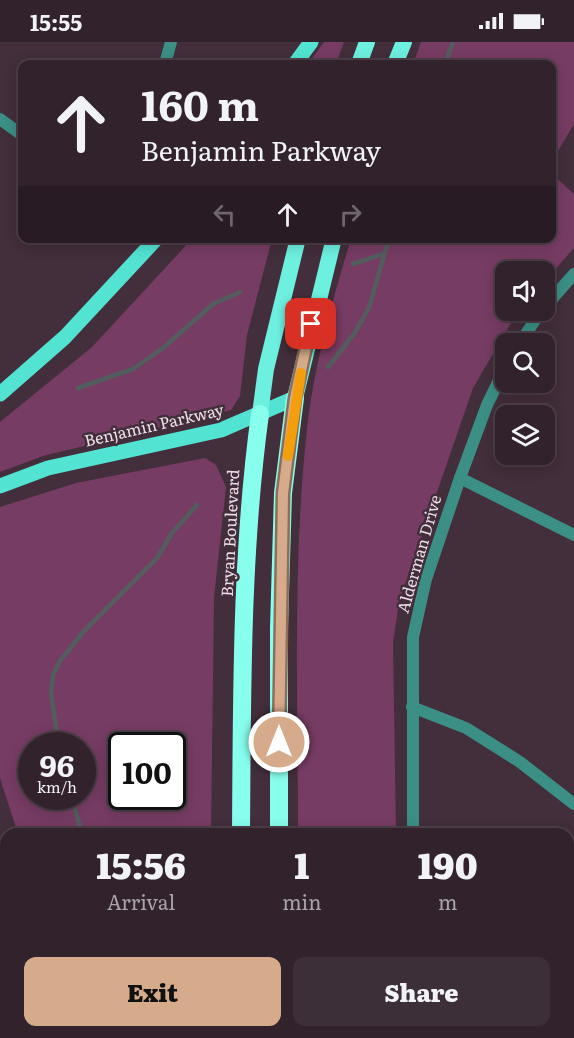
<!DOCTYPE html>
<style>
body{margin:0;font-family:Literata,serif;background:#3d2f38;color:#f1f3f6;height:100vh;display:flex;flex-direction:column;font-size:22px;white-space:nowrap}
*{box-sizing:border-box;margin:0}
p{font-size:20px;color:#a8a4a9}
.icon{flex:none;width:33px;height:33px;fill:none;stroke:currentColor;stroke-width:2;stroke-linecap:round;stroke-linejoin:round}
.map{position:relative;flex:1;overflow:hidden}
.sheet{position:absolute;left:0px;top:786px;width:574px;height:210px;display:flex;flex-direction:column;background:#32222c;border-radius:18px 18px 0 0;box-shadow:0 3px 15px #0003,0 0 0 2px #4d3f48}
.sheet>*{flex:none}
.banner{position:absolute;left:18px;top:18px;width:538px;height:183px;border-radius:12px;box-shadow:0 3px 15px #0003,0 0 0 2px #4d3f48;background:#32222c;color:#f1f3f6;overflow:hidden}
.fabs{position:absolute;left:495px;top:219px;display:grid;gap:12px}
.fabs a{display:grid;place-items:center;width:60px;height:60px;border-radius:12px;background:#32222c;box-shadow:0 3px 15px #0003,0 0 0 2px #4d3f48;font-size:30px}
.speed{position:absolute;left:18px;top:690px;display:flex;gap:12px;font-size:30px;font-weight:700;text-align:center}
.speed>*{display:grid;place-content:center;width:78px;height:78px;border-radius:50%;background:#32222c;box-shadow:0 3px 15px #0003,0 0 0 2px #4d3f48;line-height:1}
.speed small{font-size:15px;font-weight:400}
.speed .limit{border:3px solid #111;border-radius:9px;background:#fff;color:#111}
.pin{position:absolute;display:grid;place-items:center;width:51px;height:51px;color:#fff;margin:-26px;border-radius:12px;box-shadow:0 3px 9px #0006}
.me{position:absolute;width:66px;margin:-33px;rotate:0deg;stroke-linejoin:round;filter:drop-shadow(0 0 4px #0008)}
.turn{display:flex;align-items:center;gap:21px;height:126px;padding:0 24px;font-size:27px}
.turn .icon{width:78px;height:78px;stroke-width:2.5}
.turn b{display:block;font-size:42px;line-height:51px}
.lanes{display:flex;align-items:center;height:57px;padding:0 24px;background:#0003;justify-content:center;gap:30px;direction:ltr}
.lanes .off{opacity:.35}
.eta{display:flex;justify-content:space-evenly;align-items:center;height:102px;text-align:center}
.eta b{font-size:36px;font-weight:800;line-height:42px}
.button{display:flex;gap:12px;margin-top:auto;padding:12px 24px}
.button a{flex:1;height:69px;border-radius:12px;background:#d6ab8b;color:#111;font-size:24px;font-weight:800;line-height:69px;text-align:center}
.button a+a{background:#3d2f38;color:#f1f3f6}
.status{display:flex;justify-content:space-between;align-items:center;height:42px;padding:0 30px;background:#32222c;direction:ltr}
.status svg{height:16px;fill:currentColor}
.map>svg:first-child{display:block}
.green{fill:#773c64;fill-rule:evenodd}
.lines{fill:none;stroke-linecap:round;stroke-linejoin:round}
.stream{stroke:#545d5e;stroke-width:4.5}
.minor{stroke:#3b8f85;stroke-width:12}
.primary{stroke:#52e3d2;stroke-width:15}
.trunk{stroke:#6df0e0;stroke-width:16}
.motorway{stroke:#88feee;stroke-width:18}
.route-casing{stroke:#8b6f5a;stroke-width:15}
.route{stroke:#d6ab8b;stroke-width:10}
.slow{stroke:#f59e0b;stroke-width:10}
.labels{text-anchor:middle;stroke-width:5;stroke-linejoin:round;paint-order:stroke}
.street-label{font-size:16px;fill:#eddfe8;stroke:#432e3b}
</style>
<div class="status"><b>15:55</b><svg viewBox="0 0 49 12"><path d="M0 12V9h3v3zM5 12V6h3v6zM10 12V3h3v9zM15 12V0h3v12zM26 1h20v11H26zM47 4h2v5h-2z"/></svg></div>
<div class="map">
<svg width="574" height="996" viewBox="0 0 574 996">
<rect width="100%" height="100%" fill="#432e3b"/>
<!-- green -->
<g class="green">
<path d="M 324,0 L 344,0 L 336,22 L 308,22 Z"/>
<path d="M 421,0 L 574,0 L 574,82 L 552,119 L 552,22 L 413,22 Z"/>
<path d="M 552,132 L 574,152 L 574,206 L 545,239 L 544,230 L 506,230 L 506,268 L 518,269 L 473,346 L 399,560 L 393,601 L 396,792 L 298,792 C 298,655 292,515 308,378 C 316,316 333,256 351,197 L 552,196 Z"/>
<path d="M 192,197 L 272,197 L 247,293 L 240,354 L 231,368 L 43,414 L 0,430 L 0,380 L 92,305 Z"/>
<path d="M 205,416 L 216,423 L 226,445 L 214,556 L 211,792 L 18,792 L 0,736 L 0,465 L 76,441 ZM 32,704 L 82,704 L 82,754 L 32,754 ZM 122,704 L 172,704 L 172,754 L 122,754 Z"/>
<path d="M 6,844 L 6,990 L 55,990 L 56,996 L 0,996 L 0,846 Z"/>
<path d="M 62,990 L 206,990 L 206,996 L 63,996 Z"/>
</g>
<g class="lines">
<!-- stream -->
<g class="stream">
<path d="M 445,22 L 453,0"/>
<path d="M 353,222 L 383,212"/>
<path d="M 328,325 L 354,292 L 369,266 L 389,196"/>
<path d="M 78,346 L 133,327 L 163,306 L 213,262 L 240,250"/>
<path d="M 59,704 L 51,652 L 53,633 L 60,619 L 84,589 L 157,516 L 172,491 L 197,463"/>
<path d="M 71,754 L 82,792"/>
<path d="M 0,913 L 6,910"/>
<path d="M 109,990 L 112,996"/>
</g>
<!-- minor -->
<g class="minor">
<path d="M 165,22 L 171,0"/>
<path d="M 0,77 L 22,93"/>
<path d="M 544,266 L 574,232"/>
<path d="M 519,302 L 542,268"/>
<path d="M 460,436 L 574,493"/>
<path d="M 412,665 L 466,686 L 520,720 L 574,762"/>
<path d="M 413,792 L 413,595 L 426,537 L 460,436 L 487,363 L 506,324"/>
<path d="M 466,990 L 470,996"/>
</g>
<!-- primary -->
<g class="primary">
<path d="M 295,22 L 311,0"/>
<path d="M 0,352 L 65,295 L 157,196"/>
<path d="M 0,444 L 48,426 L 221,388 L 295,356"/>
</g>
<!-- trunk -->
<g class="trunk">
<path d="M 359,22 L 367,0"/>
<path d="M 395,22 L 404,0"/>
<path d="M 295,356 L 334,196"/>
<path d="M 260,372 L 266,327 L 298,196"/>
</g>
<!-- motorway -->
<g class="motorway">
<path d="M 241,792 C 242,652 241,511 260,372"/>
<path d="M 279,792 L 279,586 L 283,451 L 295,356"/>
<path d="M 237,996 L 237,990"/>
<path d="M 275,996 L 275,990"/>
</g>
</g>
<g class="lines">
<defs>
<path id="route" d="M 279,700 L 283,451 L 295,356 L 311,282"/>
</defs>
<!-- route casing -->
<use href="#route" class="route-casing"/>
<!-- route -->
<use href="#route" class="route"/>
<!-- slow -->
<path class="slow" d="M 288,414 L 301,331"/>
</g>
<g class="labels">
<!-- street labels -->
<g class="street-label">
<text transform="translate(154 383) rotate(-13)" y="6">Benjamin Parkway</text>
<text transform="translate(230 491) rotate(-87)" y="6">Bryan Boulevard</text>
<text transform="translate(419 512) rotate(-74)" y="6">Alderman Drive</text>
</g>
</g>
</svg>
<div class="fabs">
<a><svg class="icon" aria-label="sound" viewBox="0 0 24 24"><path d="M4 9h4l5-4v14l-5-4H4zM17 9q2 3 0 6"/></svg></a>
<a><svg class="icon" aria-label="search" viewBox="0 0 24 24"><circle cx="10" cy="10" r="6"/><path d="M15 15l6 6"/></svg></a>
<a><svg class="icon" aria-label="layers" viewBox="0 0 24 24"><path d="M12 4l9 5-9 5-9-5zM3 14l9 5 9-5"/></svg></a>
</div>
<div class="speed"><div>96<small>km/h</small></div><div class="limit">100</div></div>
<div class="pin" style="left:311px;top:282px;background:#d93025"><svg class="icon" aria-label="arrive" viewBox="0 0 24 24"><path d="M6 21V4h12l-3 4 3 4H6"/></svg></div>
<svg class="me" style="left:279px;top:700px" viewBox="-20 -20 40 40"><circle r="17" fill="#d6ab8b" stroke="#fff" stroke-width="3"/><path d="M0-11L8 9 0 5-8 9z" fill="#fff"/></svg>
<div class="banner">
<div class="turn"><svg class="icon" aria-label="ahead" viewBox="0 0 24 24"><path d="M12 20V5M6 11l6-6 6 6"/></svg><div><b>160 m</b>Benjamin Parkway</div></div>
<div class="lanes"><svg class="icon off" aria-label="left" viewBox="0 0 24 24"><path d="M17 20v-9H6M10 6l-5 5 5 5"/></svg><svg class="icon" aria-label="ahead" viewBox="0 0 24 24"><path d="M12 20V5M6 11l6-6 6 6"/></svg><svg class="icon off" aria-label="right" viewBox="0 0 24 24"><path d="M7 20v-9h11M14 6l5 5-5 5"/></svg></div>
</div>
<section class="sheet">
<div class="eta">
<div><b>15:56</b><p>Arrival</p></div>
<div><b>1</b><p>min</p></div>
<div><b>190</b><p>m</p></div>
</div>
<div class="button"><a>Exit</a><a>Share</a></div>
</section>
</div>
